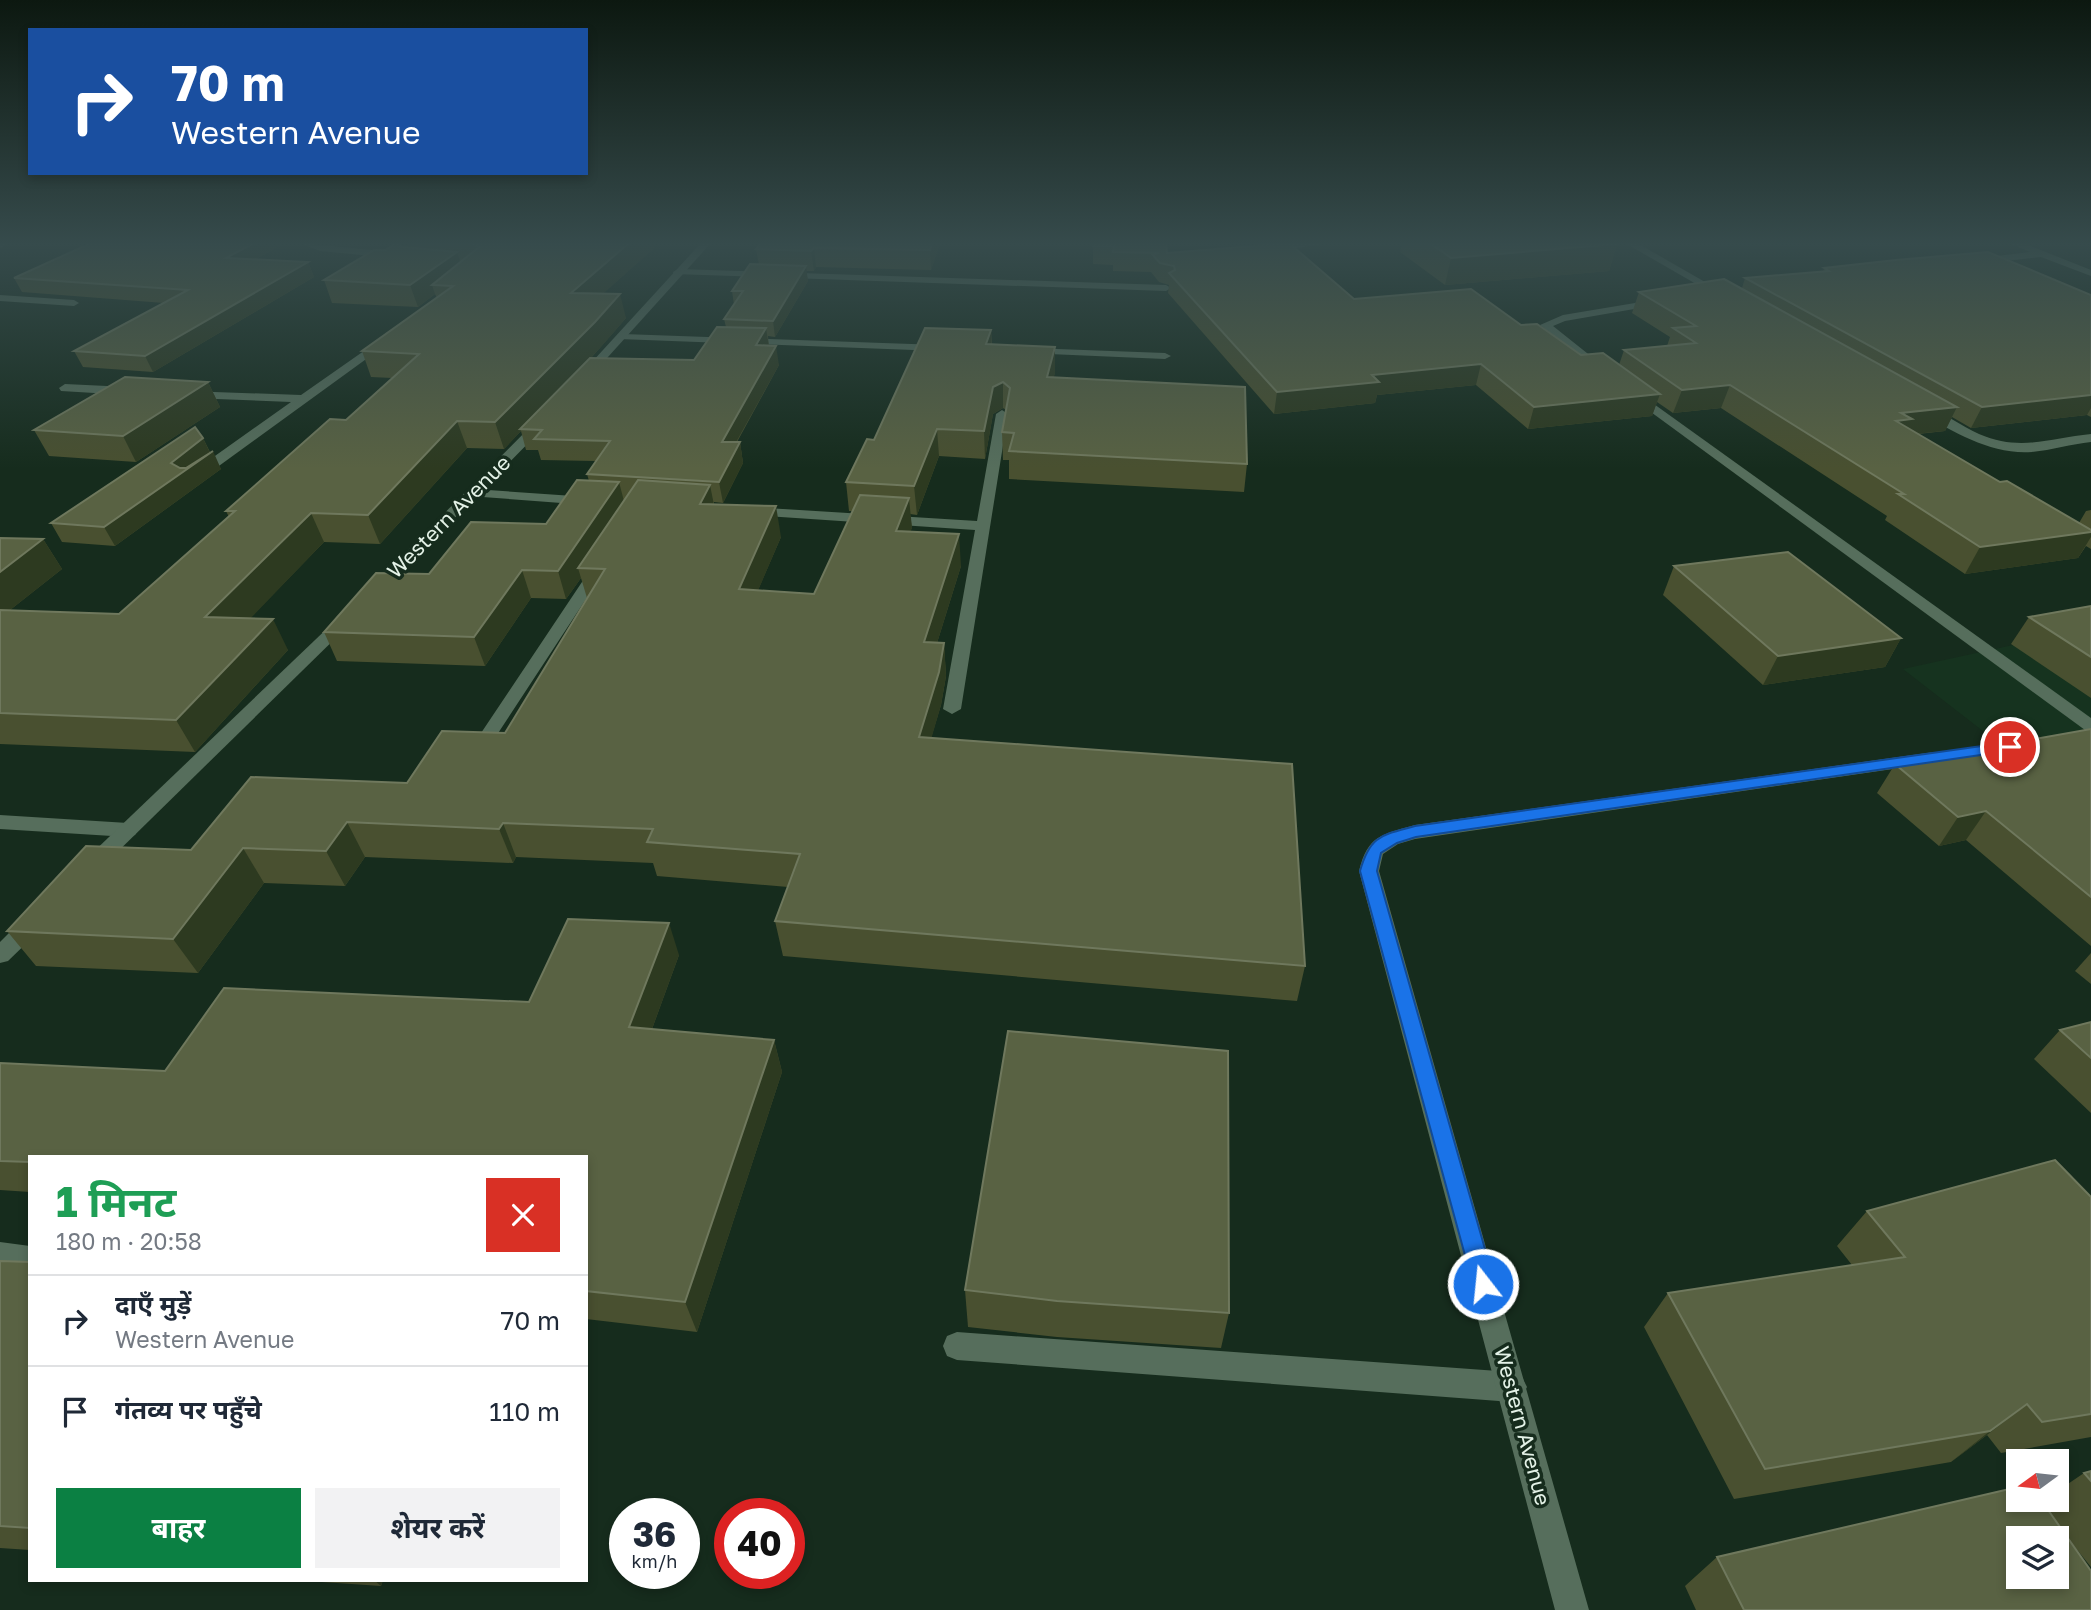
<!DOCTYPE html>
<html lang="hi">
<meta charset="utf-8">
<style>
body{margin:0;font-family:"Golos Text","Noto Sans Devanagari",sans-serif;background:#f2f2f3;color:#1f2937;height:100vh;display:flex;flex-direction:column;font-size:26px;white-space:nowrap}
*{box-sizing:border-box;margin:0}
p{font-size:23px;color:#747a83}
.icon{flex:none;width:38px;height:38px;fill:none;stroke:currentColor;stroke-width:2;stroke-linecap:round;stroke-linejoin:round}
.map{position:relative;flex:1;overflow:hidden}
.side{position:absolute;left:28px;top:1155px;width:560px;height:427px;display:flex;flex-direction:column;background:#fff;border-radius:0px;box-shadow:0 4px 10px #0003}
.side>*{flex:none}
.guide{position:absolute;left:28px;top:28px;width:560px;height:147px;border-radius:0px;box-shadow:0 4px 10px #0003;background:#1a4fa0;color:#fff;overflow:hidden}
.needle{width:46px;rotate:255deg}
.tools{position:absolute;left:2006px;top:1449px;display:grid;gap:14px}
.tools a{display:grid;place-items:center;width:63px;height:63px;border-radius:0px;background:#fff;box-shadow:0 4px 10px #0003;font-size:35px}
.speed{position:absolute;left:609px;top:1498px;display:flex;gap:14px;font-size:35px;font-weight:700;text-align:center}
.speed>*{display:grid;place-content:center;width:91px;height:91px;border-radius:50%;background:#fff;box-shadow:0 4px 10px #0003;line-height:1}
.speed small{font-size:18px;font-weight:400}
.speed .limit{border:10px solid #d22;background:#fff;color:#111}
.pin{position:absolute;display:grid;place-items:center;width:60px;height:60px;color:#fff;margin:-30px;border:4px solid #fff;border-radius:50%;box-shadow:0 2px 7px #0007}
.me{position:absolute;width:77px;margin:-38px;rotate:344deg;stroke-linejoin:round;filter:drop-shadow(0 0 5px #0008)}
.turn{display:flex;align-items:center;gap:24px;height:147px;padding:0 28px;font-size:32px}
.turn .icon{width:91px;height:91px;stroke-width:2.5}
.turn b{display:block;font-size:49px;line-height:60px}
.round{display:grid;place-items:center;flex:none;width:74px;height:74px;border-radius:0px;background:#f2f2f3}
.headline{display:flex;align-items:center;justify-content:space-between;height:119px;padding:0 28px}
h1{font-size:42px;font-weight:700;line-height:52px;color:#1e9e55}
.action{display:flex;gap:14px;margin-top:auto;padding:14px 28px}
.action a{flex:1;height:80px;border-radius:0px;background:#0b8043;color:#fff;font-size:28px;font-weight:700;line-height:80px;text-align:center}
.action a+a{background:#f2f2f3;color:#1f2937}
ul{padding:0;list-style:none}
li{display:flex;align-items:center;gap:21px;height:91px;padding:0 28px;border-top:2px solid #e0e1e3}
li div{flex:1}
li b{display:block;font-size:26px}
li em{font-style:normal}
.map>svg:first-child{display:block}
.built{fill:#16331f}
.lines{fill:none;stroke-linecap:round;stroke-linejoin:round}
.service{fill:#566e5c;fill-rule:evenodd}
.minor{fill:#566e5c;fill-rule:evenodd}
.tertiary{fill:#566e5c;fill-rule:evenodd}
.wall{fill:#495030}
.shaded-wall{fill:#2d3a20}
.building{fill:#596243;stroke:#6f785d;stroke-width:2;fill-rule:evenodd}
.route{fill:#1a73e8;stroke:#114b97;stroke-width:2}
.labels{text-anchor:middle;stroke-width:7;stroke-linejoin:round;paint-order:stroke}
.street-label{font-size:21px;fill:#e4f2e7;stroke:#162c1d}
</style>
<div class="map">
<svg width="2091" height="1610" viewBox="0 0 2091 1610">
<rect width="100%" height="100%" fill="#162c1d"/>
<!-- built -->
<path class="built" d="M 2091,628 L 2091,815 L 1903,669 Z"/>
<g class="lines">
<!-- service -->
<g class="service">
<path d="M 0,243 L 9,243 L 0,248 Z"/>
<path d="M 300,243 L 393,252 L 398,255 L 393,258 L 320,251 Z"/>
<path d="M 678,269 L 1166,285 L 1171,288 L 1166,291 L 674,274 L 673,272 Z"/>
<path d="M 0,295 L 74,300 L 79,303 L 74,306 L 0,301 Z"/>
<path d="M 623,334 L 940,345 L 946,348 L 940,351 L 619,339 L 619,335 Z"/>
<path d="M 381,339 L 391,341 L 201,479 L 191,479 L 191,473 L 291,402 L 190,398 L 186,397 L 186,391 L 301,395 Z"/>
<path d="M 1030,348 L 1165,353 L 1171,356 L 1165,359 L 1026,353 L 1026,349 Z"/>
<path d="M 65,384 L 128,387 L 134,391 L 128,395 L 61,391 L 59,388 Z"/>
<path d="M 1002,410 L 1008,414 L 961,709 L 952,714 L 943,709 L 975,530 L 751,515 L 744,511 L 751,507 L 977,521 L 996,414 Z"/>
<path d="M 474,489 L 588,497 L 595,501 L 588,505 L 469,496 L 469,490 Z"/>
<path d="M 597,565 L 605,570 L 487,750 L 475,750 L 472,746 L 475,742 L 592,567 Z"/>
<path d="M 0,1242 L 30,1246 L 30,1272 L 0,1268 Z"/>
<path d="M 957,1332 L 1512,1372 L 1522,1377 L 1527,1387 L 1522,1397 L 1512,1402 L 957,1360 L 947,1356 L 943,1346 L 947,1336 Z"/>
</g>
<!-- minor -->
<g class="minor">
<path d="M 1297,243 L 1331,243 L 1268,252 L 1263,249 Z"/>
<path d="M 1625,243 L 1637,243 L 1726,294 L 1717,296 Z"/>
<path d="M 2009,243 L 2023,243 L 2091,270 L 2091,276 L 2041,257 L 1980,264 L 1975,261 L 1980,258 L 2030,252 Z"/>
<path d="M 1659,299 L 1664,302 L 1663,304 L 1565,321 L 1553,326 L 1607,369 L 1609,371 L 1603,375 L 1540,325 L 1563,315 Z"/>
<path d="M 1633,389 L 2091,718 L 2091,732 L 2085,730 L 1629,396 L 1629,390 Z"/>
<path d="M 1926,407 C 1945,413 1961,426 1979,434 C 2021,452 2049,438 2091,434 L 2091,442 C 2071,444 2052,450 2032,452 C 1992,455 1956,433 1922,414 L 1922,408 Z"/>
<path d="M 0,815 L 128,823 L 135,825 L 138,830 L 135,835 L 128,837 L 0,829 Z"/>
</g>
<!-- tertiary -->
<g class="tertiary">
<path d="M 701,243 L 711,243 L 589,378 L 581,378 L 581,374 Z"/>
<path d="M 541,419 L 545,420 L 545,426 L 380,594 L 370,594 L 367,591 L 370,588 L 537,420 Z"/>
<path d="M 343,617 L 349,619 L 351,622 L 349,625 L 100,869 L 86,869 L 83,864 L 86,859 L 337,619 Z"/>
<path d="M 1934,752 L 1941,754 L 1943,758 L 1941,762 L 1415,839 L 1398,844 L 1383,854 L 1379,871 L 1589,1610 L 1555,1610 L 1359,871 C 1368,835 1381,835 1415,825 Z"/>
<path d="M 32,916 L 40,918 L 43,924 L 40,930 L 8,961 L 0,963 L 0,942 L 24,918 Z"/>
</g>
</g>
<!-- wall -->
<g class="wall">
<path d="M 285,243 L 256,259 L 308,262 L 314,277 L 153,372 L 83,367 L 74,351 L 164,303 L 22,292 L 14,278 Z"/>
<path d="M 410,243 L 660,243 L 603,293 L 626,318 L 591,358 L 694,360 L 726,327 L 724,319 L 734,305 L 732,291 L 759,265 L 756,249 L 761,243 L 940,243 L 931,270 L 816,267 L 814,271 L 806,271 L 808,281 L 775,337 L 768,336 L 769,346 L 779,365 L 737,442 L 740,442 L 743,463 L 723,503 L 714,502 L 714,504 L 781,537 L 758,590 L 814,594 L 853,511 L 849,511 L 846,482 L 874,440 L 991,330 L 992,344 L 1055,347 L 1055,373 L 1053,378 L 1247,464 L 1244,492 L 1009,479 L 1009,460 L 1003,460 L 1002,432 L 1006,410 L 1003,408 L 993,414 L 985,459 L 939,456 L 917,515 L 910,514 L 912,528 L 910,531 L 961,566 L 937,643 L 944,643 L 946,676 L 941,705 L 931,738 L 1305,966 L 1297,1001 L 783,956 L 775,921 L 788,887 L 657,876 L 653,863 L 516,857 L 513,863 L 365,857 L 345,886 L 264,883 L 198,973 L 36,966 L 7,931 L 191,850 L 407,783 L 505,733 L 587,598 L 581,578 L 566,599 L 531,598 L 485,666 L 337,661 L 324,632 L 429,574 L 546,524 L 589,481 L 587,474 L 596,461 L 541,460 L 538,450 L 526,450 L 521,431 L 504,449 L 467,448 L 380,544 L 324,542 L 250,618 L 288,650 L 195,752 L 0,744 L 0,538 L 43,539 L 62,569 L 10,610 L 119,614 L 229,517 L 226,511 L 346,420 L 392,378 L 371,377 L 362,351 L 437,298 L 435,294 L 418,307 L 332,303 L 324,280 L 385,250 L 403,247 L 411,248 Z"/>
<path d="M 1093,243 L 1167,253 L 1354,299 L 1521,325 L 1581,355 L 1619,365 L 1624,350 L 1667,346 L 1670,337 L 1632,313 L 1639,292 L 1742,288 L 1745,278 L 1823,272 L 1824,268 L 2091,295 L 2091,417 L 2087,415 L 1971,428 L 1952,417 L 1945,431 L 1918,434 L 2000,482 L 2079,523 L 2086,511 L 2091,510 L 2091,549 L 2086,546 L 2078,558 L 1965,574 L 1885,520 L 1887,516 L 1721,408 L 1673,413 L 1657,402 L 1652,416 L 1528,429 L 1476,385 L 1377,395 L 1375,403 L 1274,414 L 1168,293 L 1169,285 L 1159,282 L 1151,272 L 1113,271 L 1113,265 L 1093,264 Z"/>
<path d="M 1402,243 L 1616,243 L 1617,244 L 1609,271 L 1445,285 L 1400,252 Z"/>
<path d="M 208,382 L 220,407 L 136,462 L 49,456 L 34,430 Z"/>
<path d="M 203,438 L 210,452 L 221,469 L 115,546 L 62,542 L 51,523 Z"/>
<path d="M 1674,566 L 1901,638 L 1885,667 L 1763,685 L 1663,595 Z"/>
<path d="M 2091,606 L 2091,698 L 2011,644 L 2029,617 Z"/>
<path d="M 2091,729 L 2091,946 L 1966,840 L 1939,846 L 1877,793 L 1895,764 Z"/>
<path d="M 2091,953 L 2091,984 L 2075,971 Z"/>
<path d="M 679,955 L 652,1029 L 774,1040 L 782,1072 L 697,1332 L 586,1319 L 586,1157 L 30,1157 L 30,1192 L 0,1190 L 0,1063 L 165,1071 L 529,1002 Z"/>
<path d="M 2091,1022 L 2091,1113 L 2034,1059 L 2060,1030 Z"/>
<path d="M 2091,1197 L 2091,1437 L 2001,1453 L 1987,1435 L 1951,1462 L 1734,1499 L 1644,1327 L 1668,1293 L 1852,1265 L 1837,1246 L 1867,1211 Z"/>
<path d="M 0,1261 L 30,1262 L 30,1550 L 0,1548 Z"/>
<path d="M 965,1290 L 1229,1313 L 1221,1348 L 1057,1337 L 968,1327 Z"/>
<path d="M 2091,1471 L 2091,1567 L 2065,1535 L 2091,1610 L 1696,1610 L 1685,1586 L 1717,1557 L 2042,1501 L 2044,1500 L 2056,1500 L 2056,1492 L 2084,1473 Z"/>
<path d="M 292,1580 L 383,1580 L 381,1586 Z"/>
</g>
<!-- shaded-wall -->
<g class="shaded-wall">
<path d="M 254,243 L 285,243 L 232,272 L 226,258 Z"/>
<path d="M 629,243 L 660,243 L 577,317 L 571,293 Z"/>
<path d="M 932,243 L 940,243 L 931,270 L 930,250 Z"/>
<path d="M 1617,244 L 1609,271 L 1445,285 L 1451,258 Z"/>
<path d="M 814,248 L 816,267 L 814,271 L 811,251 Z"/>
<path d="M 457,252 L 464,274 L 432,285 L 435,294 L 418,307 L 410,285 Z"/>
<path d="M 308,262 L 314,277 L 153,372 L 145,356 Z"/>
<path d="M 806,266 L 808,281 L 775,337 L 773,321 Z"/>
<path d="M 620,294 L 626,318 L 601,347 L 523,429 L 520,429 L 521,431 L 504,449 L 495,422 Z"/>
<path d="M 766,328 L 769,347 L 756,345 Z"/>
<path d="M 991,330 L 992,355 L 986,344 Z"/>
<path d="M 776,346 L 779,365 L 725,462 L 722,442 Z"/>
<path d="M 1055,347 L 1055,373 L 1047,404 L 1047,377 Z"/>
<path d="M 1481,364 L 1476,385 L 1377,395 L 1375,403 L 1274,414 L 1277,392 L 1372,375 Z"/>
<path d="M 208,382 L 220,407 L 136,462 L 123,436 Z"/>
<path d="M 1003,382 L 1003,408 L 993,414 L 985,459 L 984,431 L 993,387 Z"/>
<path d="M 1730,385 L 1721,408 L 1673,413 L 1682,390 Z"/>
<path d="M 1660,394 L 1652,416 L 1528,429 L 1534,407 Z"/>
<path d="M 2091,395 L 2091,408 L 2087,415 L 1971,428 L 1982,407 Z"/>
<path d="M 1957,407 L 1945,431 L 1904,435 L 1884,445 L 1901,413 Z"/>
<path d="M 457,421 L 467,448 L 380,544 L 368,515 Z"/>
<path d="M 937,429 L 939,456 L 917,515 L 914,486 Z"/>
<path d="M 203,438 L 210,453 L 213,451 L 221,469 L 115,546 L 104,527 L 171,463 Z"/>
<path d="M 740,442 L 743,463 L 723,503 L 719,482 Z"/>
<path d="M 619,482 L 626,509 L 578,568 L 581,578 L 566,599 L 558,571 Z"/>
<path d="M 710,485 L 716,515 L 700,504 Z"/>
<path d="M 909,498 L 912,528 L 899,562 L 896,531 Z"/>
<path d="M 776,506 L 781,537 L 745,621 L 739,589 Z"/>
<path d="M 311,513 L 324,542 L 222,648 L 205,617 Z"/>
<path d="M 2091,532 L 2091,537 L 2078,558 L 1965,574 L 1980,547 Z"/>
<path d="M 959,534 L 961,566 L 927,675 L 924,642 Z"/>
<path d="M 43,539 L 62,569 L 0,618 L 0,572 Z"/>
<path d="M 522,570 L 531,598 L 485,666 L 474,637 Z"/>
<path d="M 273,619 L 288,650 L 195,752 L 176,720 Z"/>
<path d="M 1901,638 L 1885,667 L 1763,685 L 1778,656 Z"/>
<path d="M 944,643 L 946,676 L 941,705 L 922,771 L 919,737 Z"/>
<path d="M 1986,811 L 1966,840 L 1939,846 L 1958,817 Z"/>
<path d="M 347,822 L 365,857 L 345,886 L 326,851 Z"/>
<path d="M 503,823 L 516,857 L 513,863 L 499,829 Z"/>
<path d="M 243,848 L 264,883 L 198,973 L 173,939 Z"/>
<path d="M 669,923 L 679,955 L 641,1059 L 629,1027 Z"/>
<path d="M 774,1040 L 782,1072 L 697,1332 L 685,1302 Z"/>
<path d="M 2027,1404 L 1987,1435 L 1951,1462 L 1990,1431 Z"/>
<path d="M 374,1580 L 383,1580 L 381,1586 Z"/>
</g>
<!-- building -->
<g class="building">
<path d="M 91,243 L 254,243 L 226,258 L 308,262 L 145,356 L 74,351 L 188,290 L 14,278 Z"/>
<path d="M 471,243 L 629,243 L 571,293 L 620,294 L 595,322 L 495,422 L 457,421 L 368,515 L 311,513 L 205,617 L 273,619 L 176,720 L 0,713 L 0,610 L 119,614 L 235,511 L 226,511 L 330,419 L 346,420 L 419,354 L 362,351 L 453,286 L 432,285 L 479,247 Z"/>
<path d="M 761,243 L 932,243 L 930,250 L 814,248 L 811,251 L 756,249 Z"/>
<path d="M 1093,243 L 1166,243 L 1167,253 L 1289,243 L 1354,299 L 1471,289 L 1521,325 L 1537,324 L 1581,355 L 1603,353 L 1660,394 L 1534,407 L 1481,364 L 1372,375 L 1379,382 L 1277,392 L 1169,273 L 1175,270 L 1174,266 L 1160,263 L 1152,254 L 1159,253 L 1113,252 L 1114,246 L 1093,246 Z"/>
<path d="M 1430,243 L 1616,243 L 1617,244 L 1451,258 Z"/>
<path d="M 395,244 L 403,247 L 457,252 L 410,285 L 324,280 L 374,250 L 385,250 Z"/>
<path d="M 1988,252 L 2091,295 L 2091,395 L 1982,407 L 1745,278 L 1829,271 L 1824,268 L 1896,260 Z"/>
<path d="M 750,264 L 806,266 L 773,321 L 724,319 L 743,291 L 732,291 Z"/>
<path d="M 1724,279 L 1957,407 L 1901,413 L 1912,419 L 1896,421 L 2000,482 L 2007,481 L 2091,530 L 2091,532 L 1980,547 L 1898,494 L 1904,494 L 1730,385 L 1682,390 L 1624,350 L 1696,343 L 1673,328 L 1696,326 L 1639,292 Z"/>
<path d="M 717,327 L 766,328 L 756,345 L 776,346 L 722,442 L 740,442 L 719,482 L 587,474 L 610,441 L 534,439 L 542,430 L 520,429 L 590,358 L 694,360 Z"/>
<path d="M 925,328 L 991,330 L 986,344 L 1055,347 L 1047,377 L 1245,387 L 1247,464 L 1009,451 L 1014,433 L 1002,432 L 1010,388 L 1003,382 L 993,387 L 984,431 L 937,429 L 914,486 L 846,482 L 867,439 L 874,440 Z"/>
<path d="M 125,377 L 208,382 L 123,436 L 34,430 Z"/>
<path d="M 195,427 L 203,438 L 171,463 L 180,468 L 186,468 L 213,451 L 104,527 L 51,523 Z"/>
<path d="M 577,480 L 619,482 L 558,571 L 522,570 L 474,637 L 324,632 L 376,573 L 429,574 L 471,522 L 546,524 Z"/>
<path d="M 638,480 L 710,485 L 700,504 L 776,506 L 739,589 L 814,594 L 860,495 L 909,498 L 896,531 L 959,534 L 924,642 L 944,643 L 939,672 L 919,737 L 1292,764 L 1305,966 L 775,921 L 800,854 L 647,842 L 653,829 L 503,823 L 499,829 L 347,822 L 326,851 L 243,848 L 173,939 L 7,931 L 86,846 L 191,850 L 251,777 L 407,783 L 442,731 L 505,733 L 605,569 L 578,568 Z"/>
<path d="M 0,538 L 43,539 L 0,572 Z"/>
<path d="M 1788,552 L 1901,638 L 1778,656 L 1674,566 Z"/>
<path d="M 2091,606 L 2091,657 L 2029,617 Z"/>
<path d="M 2091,729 L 2091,897 L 1986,811 L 1958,817 L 1895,764 Z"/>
<path d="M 568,919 L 669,923 L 629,1027 L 774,1040 L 685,1302 L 586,1291 L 586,1157 L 30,1157 L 30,1162 L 0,1161 L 0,1063 L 165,1071 L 224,988 L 529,1002 Z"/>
<path d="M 2091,1022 L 2091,1058 L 2060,1030 Z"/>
<path d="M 1008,1031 L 1228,1051 L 1229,1313 L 1057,1301 L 965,1290 Z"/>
<path d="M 2055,1160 L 2091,1197 L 2091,1414 L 2042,1422 L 2027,1404 L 1990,1431 L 1765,1469 L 1668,1293 L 1905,1257 L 1867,1211 Z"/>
<path d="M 0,1261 L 30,1262 L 30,1528 L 0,1526 Z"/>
<path d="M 2091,1471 L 2091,1481 L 2084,1473 Z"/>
<path d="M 2018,1487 L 2018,1500 L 2041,1500 L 2091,1571 L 2091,1610 L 1744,1610 L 1717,1557 ZM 2018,1538 L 2056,1538 L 2056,1577 L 2018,1577 Z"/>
</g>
<!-- sky -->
<linearGradient id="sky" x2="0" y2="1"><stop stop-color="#0c1810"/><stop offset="0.52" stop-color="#364b4c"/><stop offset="1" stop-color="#364b4c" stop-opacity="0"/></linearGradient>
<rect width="2091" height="469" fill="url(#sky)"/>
<!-- route -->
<path class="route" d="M 2010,742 L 2017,747 L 2015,750 L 1416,837 L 1397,843 L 1381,853 L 1377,871 L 1495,1284 L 1491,1292 L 1483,1295 L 1475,1292 L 1360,871 C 1370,835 1382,835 1415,826 Z"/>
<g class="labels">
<!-- street labels -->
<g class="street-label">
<text transform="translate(449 517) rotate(-45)" y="7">Western Avenue</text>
<text transform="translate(1522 1426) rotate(75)" y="7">Western Avenue</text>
</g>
</g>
</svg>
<div class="tools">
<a><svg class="needle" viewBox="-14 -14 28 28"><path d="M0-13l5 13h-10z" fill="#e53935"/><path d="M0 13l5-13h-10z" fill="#747a83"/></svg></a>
<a><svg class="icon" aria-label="layers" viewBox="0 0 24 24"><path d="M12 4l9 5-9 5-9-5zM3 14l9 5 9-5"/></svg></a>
</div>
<div class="speed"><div>36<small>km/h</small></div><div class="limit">40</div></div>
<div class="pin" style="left:2010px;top:747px;background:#d93025"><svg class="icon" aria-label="arrive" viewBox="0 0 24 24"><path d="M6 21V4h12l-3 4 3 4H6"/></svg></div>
<svg class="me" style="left:1483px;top:1284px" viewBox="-20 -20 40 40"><circle r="17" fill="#1a73e8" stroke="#fff" stroke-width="3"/><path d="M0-11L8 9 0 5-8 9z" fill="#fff"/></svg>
<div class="guide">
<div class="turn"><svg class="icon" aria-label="right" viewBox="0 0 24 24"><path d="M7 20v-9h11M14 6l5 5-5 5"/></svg><div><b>70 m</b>Western Avenue</div></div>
</div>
<section class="side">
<div class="headline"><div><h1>1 मिनट</h1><p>180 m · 20:58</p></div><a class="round" style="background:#d93025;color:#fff"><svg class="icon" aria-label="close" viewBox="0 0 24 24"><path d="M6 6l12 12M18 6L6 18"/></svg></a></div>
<ul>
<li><svg class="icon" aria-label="right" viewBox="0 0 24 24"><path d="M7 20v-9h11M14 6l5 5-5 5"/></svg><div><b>दाएँ मुड़ें</b><p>Western Avenue</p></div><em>70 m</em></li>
<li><svg class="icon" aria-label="arrive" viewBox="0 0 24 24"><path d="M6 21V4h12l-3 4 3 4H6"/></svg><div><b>गंतव्य पर पहुँचे</b></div><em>110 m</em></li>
</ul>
<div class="action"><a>बाहर</a><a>शेयर करें</a></div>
</section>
</div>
